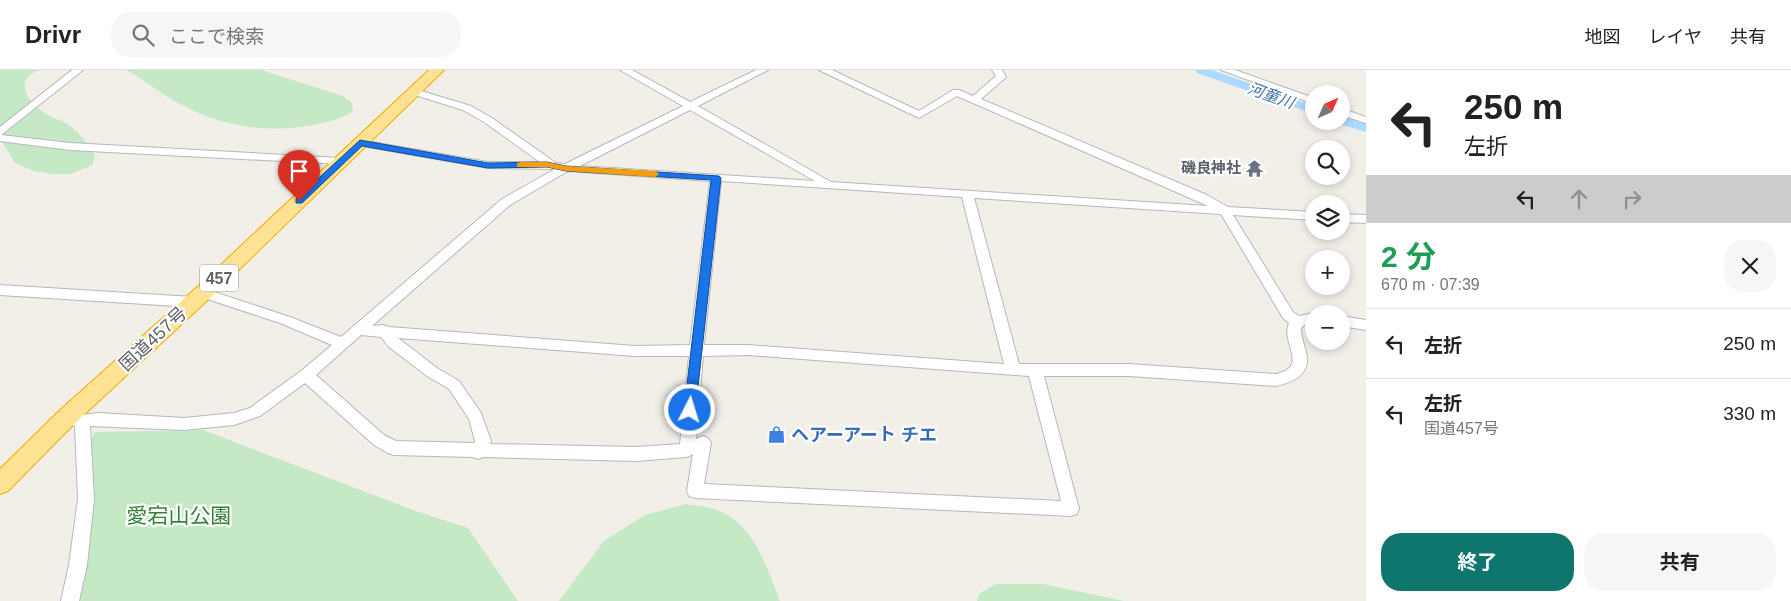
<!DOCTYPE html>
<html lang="ja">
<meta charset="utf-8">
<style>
body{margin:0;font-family:Helvetica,"Noto Sans JP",sans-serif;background:#f6f6f6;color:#222;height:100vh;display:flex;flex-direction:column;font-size:19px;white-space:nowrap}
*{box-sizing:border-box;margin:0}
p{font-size:16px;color:#767676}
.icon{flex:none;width:28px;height:28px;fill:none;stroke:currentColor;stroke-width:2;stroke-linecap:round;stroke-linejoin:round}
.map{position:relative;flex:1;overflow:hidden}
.side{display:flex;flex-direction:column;background:#fff;width:425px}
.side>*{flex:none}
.top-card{background:#fff;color:#222;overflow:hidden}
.needle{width:32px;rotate:45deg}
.tools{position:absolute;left:1305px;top:15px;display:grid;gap:10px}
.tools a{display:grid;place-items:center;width:45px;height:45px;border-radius:50%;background:#fff;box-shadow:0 2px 8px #0003;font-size:25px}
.pin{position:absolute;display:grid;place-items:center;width:42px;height:42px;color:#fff;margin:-51px -21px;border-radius:50% 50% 50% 0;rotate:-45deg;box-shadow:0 0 5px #0007}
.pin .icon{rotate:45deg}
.me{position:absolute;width:55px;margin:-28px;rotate:5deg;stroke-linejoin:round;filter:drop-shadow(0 0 4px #0008)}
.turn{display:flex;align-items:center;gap:18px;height:105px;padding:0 15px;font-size:22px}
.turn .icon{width:65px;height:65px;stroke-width:2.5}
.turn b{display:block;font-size:35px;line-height:42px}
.lanes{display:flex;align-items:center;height:48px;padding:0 15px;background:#0003;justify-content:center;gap:25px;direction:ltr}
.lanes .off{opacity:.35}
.round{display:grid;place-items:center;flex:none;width:52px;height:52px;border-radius:20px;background:#f6f6f6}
.head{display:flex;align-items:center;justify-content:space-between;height:85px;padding:0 15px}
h1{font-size:30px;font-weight:700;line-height:38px;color:#1e9e55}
.button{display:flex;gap:10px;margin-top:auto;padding:10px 15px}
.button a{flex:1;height:58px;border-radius:20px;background:#0f766e;color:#fff;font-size:20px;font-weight:700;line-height:58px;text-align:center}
.button a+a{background:#f6f6f6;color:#222}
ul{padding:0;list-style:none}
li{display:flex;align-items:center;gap:15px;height:70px;padding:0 15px;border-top:1px solid #e0e0e0}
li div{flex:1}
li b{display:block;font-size:19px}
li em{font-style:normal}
header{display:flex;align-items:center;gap:30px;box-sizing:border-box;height:70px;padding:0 25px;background:#fff;border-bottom:1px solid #e0e0e0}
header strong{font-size:24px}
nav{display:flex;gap:28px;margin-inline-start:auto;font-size:18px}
.search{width:350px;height:45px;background:#f6f6f6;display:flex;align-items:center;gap:12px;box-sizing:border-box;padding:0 18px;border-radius:20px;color:#767676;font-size:19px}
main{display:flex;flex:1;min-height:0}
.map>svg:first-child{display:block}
.green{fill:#c5e8c5}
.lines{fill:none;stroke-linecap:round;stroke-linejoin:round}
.river{fill:#aadaff;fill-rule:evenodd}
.minor-casing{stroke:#b5b8bc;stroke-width:2}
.highway-casing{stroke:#f9ab00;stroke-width:2}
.minor{fill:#fff;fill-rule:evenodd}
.highway{fill:#fde293;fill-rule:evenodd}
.route{fill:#1a73e8;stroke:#114b97}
.slow{fill:#f59e0b}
.labels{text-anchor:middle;stroke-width:4.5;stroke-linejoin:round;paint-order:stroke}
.far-worship-label{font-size:15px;font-weight:bold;fill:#5b616d;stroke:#fff;text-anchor:end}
.far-water-label{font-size:16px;font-style:italic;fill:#4174aa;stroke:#fff}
.shield{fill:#fff;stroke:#8f9295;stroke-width:1}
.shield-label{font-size:16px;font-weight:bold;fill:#5f6368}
.street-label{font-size:18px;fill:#5f6368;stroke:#fff}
.shop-label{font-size:18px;font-weight:bold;fill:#366cbe;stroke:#fff;text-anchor:start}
.near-park-label{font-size:21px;fill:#348238;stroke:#fff}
</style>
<header>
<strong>Drivr</strong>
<div class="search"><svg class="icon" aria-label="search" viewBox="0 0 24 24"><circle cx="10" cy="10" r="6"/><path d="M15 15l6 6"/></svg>ここで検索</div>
<nav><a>地図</a><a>レイヤ</a><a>共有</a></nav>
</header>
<main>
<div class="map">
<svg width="1366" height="531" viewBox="0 0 1366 531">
<rect width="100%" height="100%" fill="#f1efe8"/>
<!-- green -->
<g class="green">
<path d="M 0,0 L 40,0 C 18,7 22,23 37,37 C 45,46 60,49 70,56 C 81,64 89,75 95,86 L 92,95 L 71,104 L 52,104 L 34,101 L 15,93 L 0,69 Z"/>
<path d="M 126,0 L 261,0 L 343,26 L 352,33 L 353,41 C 340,50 321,54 306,56 C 256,64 210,53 168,27 C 153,18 142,8 126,0 Z"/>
<path d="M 203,360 L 413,440 L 468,458 L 518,531 L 79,531 L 87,378 L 95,362 Z"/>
<path d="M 686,434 C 696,436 708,436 717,440 C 757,457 765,495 780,531 L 559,531 L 604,471 L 645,445 Z"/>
<path d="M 996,514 L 1043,514 L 1124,531 L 977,531 L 979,524 Z"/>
</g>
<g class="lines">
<!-- river -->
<g class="river">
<path d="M 1195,0 L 1212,0 L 1314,36 L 1314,44 L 1197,3 Z"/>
<path d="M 1341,46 L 1366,54 L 1366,62 L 1336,53 L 1335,51 L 1341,51 Z"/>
</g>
<defs>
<g id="minor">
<path d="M 72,0 L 83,0 L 1,65 L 70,73 L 340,88 L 345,91 L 340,94 L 70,80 L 0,71 L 0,57 Z"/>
<path d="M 620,0 L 632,0 L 690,32 L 756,0 L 768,0 L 698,36 L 831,112 L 1208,136 L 957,26 L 919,48 L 819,0 L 832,0 L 919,41 L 953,20 L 959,20 L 973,26 L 996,6 L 992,0 L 1002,0 L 1006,7 L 1004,9 L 981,29 L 1207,125 L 1228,137 L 1314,142 L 1314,150 L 1233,145 L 1293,242 L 1299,246 L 1314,243 L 1316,244 L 1314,244 L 1314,253 L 1306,254 L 1301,258 C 1301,268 1305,276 1307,286 C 1309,306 1292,312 1276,316 L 1129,306 L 1044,306 L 1079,439 L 1077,444 L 1071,446 L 695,428 L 689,426 L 687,421 L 693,384 L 687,387 L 636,391 L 483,387 L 478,389 L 472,387 L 394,385 L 388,383 L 374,375 L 305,313 L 260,346 L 234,355 L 184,360 L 90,356 L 94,429 L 87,495 L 79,531 L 61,531 L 69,495 L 78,429 L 75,356 L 61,352 L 58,348 L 61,344 L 66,342 L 82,345 L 98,343 L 184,348 L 234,343 L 250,338 L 301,301 L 332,275 L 280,253 L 198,226 L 196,223 L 198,220 L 208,220 L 290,247 L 341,267 L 502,129 L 555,99 L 488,98 L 356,75 L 355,73 L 360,70 L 488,92 L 540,92 L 484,52 L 463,40 L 412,24 L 412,20 L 418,20 L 471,36 L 492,48 L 556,93 L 565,94 L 683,36 ZM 690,40 L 815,111 L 580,96 ZM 568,101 L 710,111 L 690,275 L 635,276 L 389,257 L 383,255 L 372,256 L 510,135 ZM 721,111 L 962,127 L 1004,294 L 748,275 L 704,275 ZM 974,128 L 1221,144 L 1283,248 L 1289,253 C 1280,272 1310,297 1276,304 L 1129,294 L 1019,294 ZM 361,265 L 381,267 L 389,277 L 427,306 L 449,319 L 469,349 L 475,371 L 474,373 L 396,371 L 384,365 L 316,305 ZM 398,268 L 635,286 L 689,286 L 680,374 L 636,377 L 490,374 L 491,371 L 481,343 L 459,311 L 437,298 ZM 748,285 L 1029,306 L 1061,431 L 704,414 L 711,373 L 708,368 L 703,366 L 696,369 L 703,286 Z"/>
<path d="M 1221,0 L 1235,0 L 1314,28 L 1314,34 Z"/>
<path d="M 1341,38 L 1366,47 L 1366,53 L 1341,45 Z"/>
<path d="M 1341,144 L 1366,145 L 1366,153 L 1341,152 Z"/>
<path d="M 0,215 L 193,227 L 198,229 L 200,232 L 198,235 L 193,237 L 0,225 Z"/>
<path d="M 1341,246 L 1366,250 L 1366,260 L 1341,256 Z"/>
</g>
<path id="highway" d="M 429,0 L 444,0 L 210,228 L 74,354 L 8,421 L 0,424 L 0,399 L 58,342 L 196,218 Z"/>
</defs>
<!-- minor casing -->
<use href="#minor" class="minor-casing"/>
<!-- highway casing -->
<use href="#highway" class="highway-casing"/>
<!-- minor -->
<use href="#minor" class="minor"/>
<!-- highway -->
<use href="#highway" class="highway"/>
</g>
<!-- route -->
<path class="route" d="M 360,70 L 488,93 L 547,92 L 566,96 L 719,106 L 721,108 L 695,344 L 686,344 L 684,340 L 711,110 L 566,101 L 547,97 L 488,98 L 362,76 L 302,133 L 296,133 L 296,129 Z"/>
<!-- slow -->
<path class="slow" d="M 520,92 L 547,92 L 566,96 L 655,101 L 659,104 L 655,107 L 566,101 L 547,97 L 517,97 L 517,93 Z"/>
<!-- icons -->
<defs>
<symbol id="temple-bare" viewBox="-9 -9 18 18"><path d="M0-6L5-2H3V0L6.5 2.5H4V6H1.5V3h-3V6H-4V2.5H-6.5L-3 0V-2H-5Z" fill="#6b7280" stroke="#fff" stroke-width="2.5" paint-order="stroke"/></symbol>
<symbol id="shop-bare" viewBox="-9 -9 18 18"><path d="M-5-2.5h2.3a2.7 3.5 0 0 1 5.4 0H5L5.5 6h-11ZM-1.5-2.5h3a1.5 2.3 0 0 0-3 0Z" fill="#3f7fe0" stroke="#fff" stroke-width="2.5" paint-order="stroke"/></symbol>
</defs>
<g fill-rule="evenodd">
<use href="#temple-bare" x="1242" y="86" width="25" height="25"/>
<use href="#shop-bare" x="764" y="352" width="25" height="25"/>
</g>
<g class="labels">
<!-- far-worship labels -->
<g class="far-worship-label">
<text x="1241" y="103">磯良神社</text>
</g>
<!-- far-water labels -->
<g class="far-water-label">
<text transform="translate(1271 25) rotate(20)" y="6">河童川</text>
</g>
<!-- shield labels -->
<rect class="shield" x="200" y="194.5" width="38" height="27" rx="4"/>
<g class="shield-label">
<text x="219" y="214">457</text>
</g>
<!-- street labels -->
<g class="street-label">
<text transform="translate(153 269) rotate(-43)" y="6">国道457号</text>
</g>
<!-- shop labels -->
<g class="shop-label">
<text x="791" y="371">ヘアーアート チエ</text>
</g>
<!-- near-park labels -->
<g class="near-park-label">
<text x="179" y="453">愛宕山公園</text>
</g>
</g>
</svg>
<div class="tools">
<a><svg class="needle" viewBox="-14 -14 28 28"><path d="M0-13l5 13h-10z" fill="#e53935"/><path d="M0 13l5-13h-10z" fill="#767676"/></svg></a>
<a><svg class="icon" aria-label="search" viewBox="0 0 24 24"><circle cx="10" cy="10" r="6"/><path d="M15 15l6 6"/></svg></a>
<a><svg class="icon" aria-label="layers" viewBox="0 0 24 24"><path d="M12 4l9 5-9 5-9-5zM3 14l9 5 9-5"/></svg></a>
<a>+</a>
<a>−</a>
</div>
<div class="pin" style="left:299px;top:131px;background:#d93025"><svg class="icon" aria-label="arrive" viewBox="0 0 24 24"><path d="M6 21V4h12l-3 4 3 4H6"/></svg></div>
<svg class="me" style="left:690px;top:340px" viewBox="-20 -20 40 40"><circle r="17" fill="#1a73e8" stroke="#fff" stroke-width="3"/><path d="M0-11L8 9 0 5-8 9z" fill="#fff"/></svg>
</div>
<section class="side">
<div class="top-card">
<div class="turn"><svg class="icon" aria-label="left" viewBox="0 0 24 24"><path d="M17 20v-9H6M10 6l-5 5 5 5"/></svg><div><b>250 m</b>左折</div></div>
<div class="lanes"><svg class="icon" aria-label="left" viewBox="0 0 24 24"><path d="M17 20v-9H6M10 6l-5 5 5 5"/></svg><svg class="icon off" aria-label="ahead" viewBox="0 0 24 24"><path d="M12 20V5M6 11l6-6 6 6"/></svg><svg class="icon off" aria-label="right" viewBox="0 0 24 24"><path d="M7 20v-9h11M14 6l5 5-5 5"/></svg></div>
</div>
<div class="head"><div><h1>2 分</h1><p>670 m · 07:39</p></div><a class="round"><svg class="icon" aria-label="close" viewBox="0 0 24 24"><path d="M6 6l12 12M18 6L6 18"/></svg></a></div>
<ul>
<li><svg class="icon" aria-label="left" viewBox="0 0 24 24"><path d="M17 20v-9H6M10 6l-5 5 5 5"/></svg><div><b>左折</b></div><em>250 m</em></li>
<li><svg class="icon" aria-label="left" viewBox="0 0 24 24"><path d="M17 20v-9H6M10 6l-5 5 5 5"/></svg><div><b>左折</b><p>国道457号</p></div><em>330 m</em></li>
</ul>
<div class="button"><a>終了</a><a>共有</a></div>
</section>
</main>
